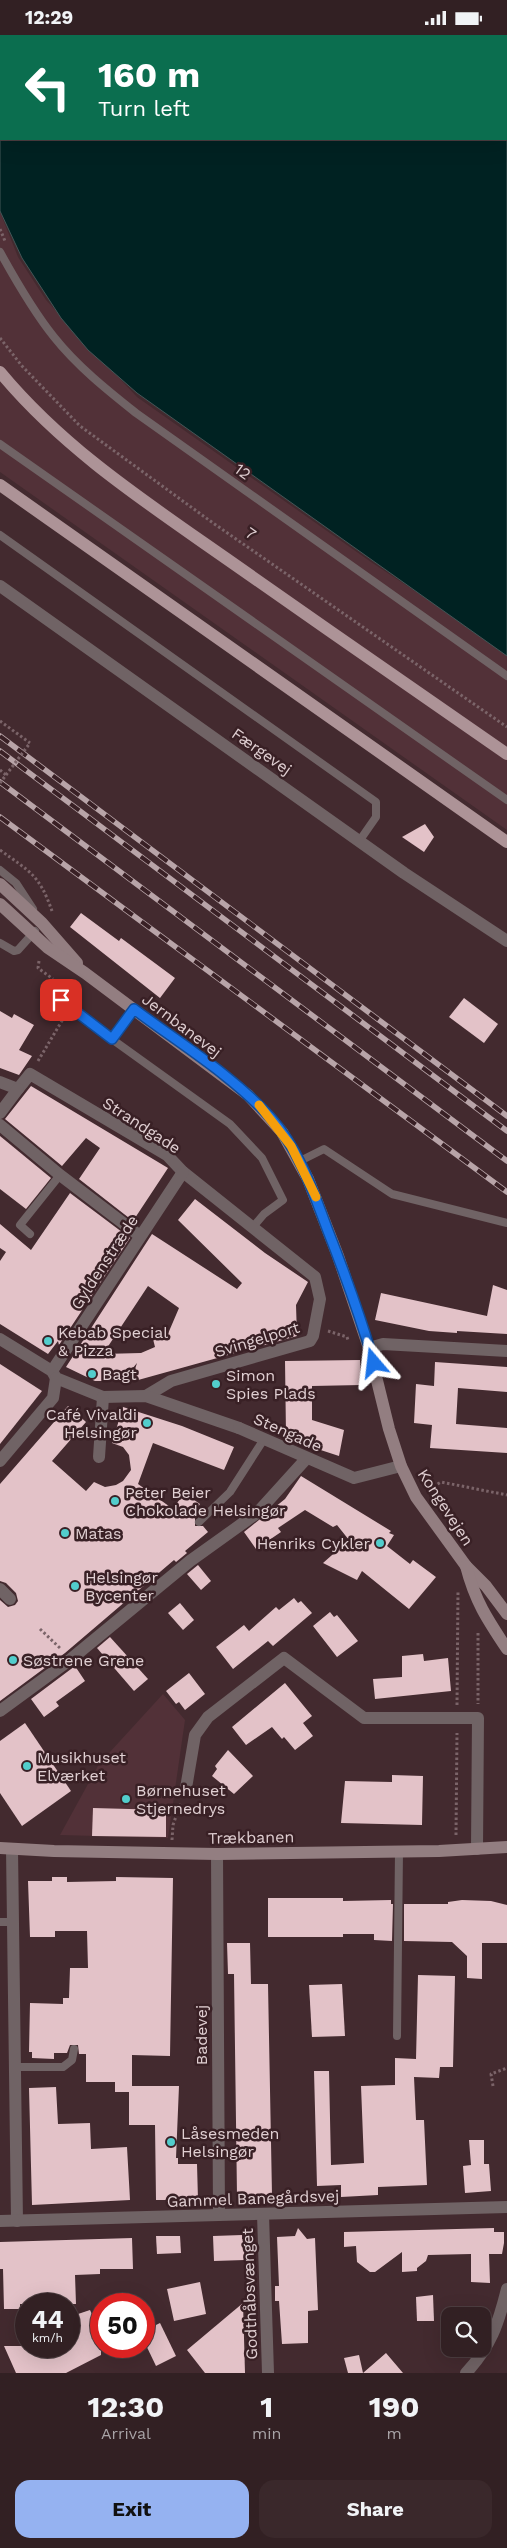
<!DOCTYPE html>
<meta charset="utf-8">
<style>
body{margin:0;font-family:"Work Sans",sans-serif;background:#3a282b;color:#f1f3f6;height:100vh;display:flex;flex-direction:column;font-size:19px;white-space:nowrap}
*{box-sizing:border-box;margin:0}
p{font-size:16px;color:#a8a3a6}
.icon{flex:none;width:28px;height:28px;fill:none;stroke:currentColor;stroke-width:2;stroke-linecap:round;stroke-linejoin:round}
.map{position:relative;height:2338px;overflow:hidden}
.details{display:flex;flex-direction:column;background:#322023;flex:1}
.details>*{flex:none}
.hud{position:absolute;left:0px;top:0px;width:508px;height:105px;box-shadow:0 5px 20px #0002,0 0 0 1px #4d3e41;background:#0b6e4f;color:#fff;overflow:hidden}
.fabs{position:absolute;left:441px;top:2272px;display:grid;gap:10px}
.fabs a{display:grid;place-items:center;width:50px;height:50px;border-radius:10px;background:#322023;box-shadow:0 5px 20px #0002,0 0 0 1px #4d3e41;font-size:25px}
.speed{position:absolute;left:15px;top:2258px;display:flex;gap:10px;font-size:25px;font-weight:700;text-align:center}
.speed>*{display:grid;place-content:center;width:65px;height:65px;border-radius:50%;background:#322023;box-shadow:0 5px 20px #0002,0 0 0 1px #4d3e41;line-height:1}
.speed small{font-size:12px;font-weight:400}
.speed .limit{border:8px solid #d22;background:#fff;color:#111}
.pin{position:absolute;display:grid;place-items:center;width:42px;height:42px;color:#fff;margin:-21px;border-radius:10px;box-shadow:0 2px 8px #0006}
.me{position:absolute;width:55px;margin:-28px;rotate:343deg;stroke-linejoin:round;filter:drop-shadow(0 0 4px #0008)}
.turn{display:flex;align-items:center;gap:18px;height:105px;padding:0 15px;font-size:22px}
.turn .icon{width:65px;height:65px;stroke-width:2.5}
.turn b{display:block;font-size:35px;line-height:42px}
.eta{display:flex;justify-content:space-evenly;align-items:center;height:85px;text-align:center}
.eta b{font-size:30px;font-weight:700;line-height:35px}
.button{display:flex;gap:10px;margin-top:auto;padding:10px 15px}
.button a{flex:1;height:58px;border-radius:15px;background:#95b2f1;color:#111;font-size:20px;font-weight:700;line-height:58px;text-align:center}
.button a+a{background:#3a282b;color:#f1f3f6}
.status{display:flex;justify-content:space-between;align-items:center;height:35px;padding:0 25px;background:#322023;direction:ltr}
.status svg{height:14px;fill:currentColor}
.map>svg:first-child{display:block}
.built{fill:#523138}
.water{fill:#022;stroke:#435657;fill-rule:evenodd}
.building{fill:#e3c2c8;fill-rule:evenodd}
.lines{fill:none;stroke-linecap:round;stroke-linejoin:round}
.path{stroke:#7b6469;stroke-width:3;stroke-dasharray:2.5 2.5;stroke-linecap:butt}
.service{stroke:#706365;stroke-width:8}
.pedestrian{stroke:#706365;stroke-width:12}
.minor{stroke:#706365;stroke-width:12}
.tertiary{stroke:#706365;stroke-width:12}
.secondary{stroke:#937e81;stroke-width:12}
.primary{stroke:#ad9397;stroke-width:12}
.rail-casing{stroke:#b8a4a8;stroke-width:5.5}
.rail{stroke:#392025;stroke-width:4;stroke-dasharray:11;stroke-linecap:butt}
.path-bridge{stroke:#7b6469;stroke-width:3;stroke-dasharray:2.5 2.5;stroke-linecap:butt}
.route-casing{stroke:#114b97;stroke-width:12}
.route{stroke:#1a73e8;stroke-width:9}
.slow{stroke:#f59e0b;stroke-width:9}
.poi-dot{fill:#52cdcc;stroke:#392025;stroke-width:2}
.labels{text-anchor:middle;stroke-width:5;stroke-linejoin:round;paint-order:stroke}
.street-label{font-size:16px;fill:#e0cfd2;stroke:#392025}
.poi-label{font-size:16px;fill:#e0cfd2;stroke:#392025;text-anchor:start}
</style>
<div class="status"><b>12:29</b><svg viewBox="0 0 49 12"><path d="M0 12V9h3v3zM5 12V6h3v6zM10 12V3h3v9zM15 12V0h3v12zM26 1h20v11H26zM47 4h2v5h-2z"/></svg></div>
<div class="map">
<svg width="507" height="2338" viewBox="0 0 507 2338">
<rect width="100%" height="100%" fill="#432a2f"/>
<!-- built -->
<g class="built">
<path d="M 0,177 L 18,222 L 46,265 L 137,362 L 371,527 L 507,617 L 507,795 L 0,437 Z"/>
<path d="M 163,1659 L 185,1685 L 168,1803 L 60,1800 L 99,1729 Z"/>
</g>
<!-- water -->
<path class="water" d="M 0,0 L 507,0 L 507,621 L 137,358 L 88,315 L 61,283 L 22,223 L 0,176 ZM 1,1 L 506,1 L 506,104 L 1,104 Z"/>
<!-- building -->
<g class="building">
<path d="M 425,789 L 434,802 L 424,817 L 402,802 Z"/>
<path d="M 81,878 L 119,906 L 121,903 L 175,943 L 160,963 L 70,892 Z"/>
<path d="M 464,963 L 498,989 L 484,1008 L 449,982 Z"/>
<path d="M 0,976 L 12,983 L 14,979 L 34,990 L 19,1015 L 32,1021 L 19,1040 L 0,1033 Z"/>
<path d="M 31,1051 L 168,1133 L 133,1186 L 79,1144 L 100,1113 L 86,1103 L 62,1131 L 5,1084 Z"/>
<path d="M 0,1101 L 51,1143 L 26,1174 L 0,1154 Z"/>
<path d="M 70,1158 L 130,1203 L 59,1310 L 58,1306 L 48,1319 L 0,1289 L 0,1226 L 6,1217 L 0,1213 L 0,1189 L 31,1215 Z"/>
<path d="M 195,1164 L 265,1218 L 308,1247 L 296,1270 L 297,1301 L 131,1347 L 137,1328 L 122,1346 L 95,1346 L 66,1332 L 152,1199 L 237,1254 L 242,1248 L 178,1185 ZM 148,1251 L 179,1273 L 167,1301 L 153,1304 L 155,1312 L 141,1318 L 103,1319 Z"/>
<path d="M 493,1250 L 507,1255 L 507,1299 L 457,1296 L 457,1298 L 429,1296 L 375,1285 L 381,1258 L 487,1281 Z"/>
<path d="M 360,1325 L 361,1350 L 312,1351 L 312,1385 L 344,1395 L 339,1421 L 290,1405 L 286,1400 L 285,1326 Z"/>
<path d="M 435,1327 L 507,1332 L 507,1357 L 458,1353 L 456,1389 L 507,1393 L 507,1418 L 430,1413 L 432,1390 L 414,1388 L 416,1349 L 434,1351 Z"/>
<path d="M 0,1329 L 42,1356 L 0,1409 Z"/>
<path d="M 68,1371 L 86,1387 L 52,1426 L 86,1456 L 94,1447 L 105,1452 L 116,1450 L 123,1446 L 131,1435 L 129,1420 L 123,1412 L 112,1408 L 123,1372 L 182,1391 L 234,1412 L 224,1435 L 153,1408 L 138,1449 L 173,1474 L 184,1458 L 200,1469 L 192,1480 L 195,1483 L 195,1491 L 203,1491 L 208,1497 L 185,1516 L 187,1518 L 176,1527 L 174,1525 L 65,1618 L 0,1666 L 0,1565 L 8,1572 L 15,1570 L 18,1566 L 16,1558 L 6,1548 L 0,1546 L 0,1449 Z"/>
<path d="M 301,1441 L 391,1496 L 389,1498 L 394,1500 L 387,1511 L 410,1529 L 413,1525 L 436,1542 L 409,1574 L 362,1536 L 357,1545 L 323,1528 L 349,1505 L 337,1490 L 333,1492 L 305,1475 L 278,1493 L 281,1497 L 256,1514 L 244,1497 L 285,1464 Z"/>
<path d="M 198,1530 L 211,1546 L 201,1555 L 187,1539 Z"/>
<path d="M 294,1563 L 298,1568 L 301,1566 L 312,1578 L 273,1611 L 268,1606 L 233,1634 L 216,1612 L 244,1590 L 249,1596 L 276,1572 L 279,1575 Z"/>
<path d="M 180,1568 L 194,1585 L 183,1595 L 168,1578 Z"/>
<path d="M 330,1577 L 334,1582 L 337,1580 L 358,1606 L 337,1622 L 313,1591 Z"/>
<path d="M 110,1602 L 148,1644 L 134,1656 L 97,1613 Z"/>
<path d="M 423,1619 L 424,1626 L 448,1623 L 451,1656 L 375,1664 L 373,1644 L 402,1642 L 402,1621 Z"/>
<path d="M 75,1631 L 85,1646 L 56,1667 L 59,1671 L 44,1682 L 31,1664 Z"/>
<path d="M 189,1638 L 205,1659 L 185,1675 L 179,1667 L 176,1669 L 166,1656 Z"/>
<path d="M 285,1648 L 312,1681 L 303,1688 L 313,1701 L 295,1715 L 284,1702 L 282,1704 L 272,1692 L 246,1710 L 232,1692 Z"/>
<path d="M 25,1688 L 71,1756 L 22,1791 L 0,1758 L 0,1706 Z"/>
<path d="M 228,1715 L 253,1741 L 234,1759 L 212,1741 L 217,1734 L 215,1731 Z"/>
<path d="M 392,1740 L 423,1741 L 422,1790 L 341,1788 L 345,1746 L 392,1747 Z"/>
<path d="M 93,1773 L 166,1775 L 166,1802 L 92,1801 Z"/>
<path d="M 52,1842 L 67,1842 L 67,1847 L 116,1846 L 116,1842 L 173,1843 L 170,2021 L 132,2020 L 132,2051 L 179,2051 L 176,2123 L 178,2123 L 178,2129 L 197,2129 L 198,2165 L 156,2165 L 155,2090 L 129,2090 L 129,2057 L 115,2057 L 115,2047 L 86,2047 L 86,2019 L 79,2019 L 78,2010 L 70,2010 L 67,2018 L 54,2018 L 54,2024 L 32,2023 L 32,2017 L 29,2017 L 30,1968 L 63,1969 L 63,1963 L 69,1963 L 70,1933 L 88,1933 L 87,1896 L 55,1896 L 55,1902 L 30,1902 L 28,1846 L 52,1846 Z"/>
<path d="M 268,1863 L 343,1863 L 343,1866 L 391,1865 L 391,1869 L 393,1869 L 392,1906 L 374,1905 L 374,1899 L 343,1899 L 343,1902 L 268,1902 Z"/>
<path d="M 462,1865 L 491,1866 L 507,1870 L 507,1908 L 482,1908 L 482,1944 L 467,1943 L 467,1921 L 452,1907 L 404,1906 L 404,1869 L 448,1869 L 448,1867 Z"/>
<path d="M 227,1908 L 250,1908 L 251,1949 L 268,1949 L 272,2160 L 237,2161 L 234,1939 L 228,1939 Z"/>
<path d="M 418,1940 L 455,1941 L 453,2032 L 440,2032 L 439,2043 L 414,2042 L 416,2085 L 424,2085 L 427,2150 L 378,2152 L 378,2160 L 341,2162 L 341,2150 L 317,2151 L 314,2036 L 329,2036 L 331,2130 L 364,2128 L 361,2051 L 395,2050 L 395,2023 L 416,2024 Z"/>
<path d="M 342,1949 L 345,2001 L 312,2002 L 309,1950 Z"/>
<path d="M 56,2052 L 58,2089 L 90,2088 L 91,2114 L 127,2112 L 130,2165 L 32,2170 L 29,2053 Z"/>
<path d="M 469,2105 L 484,2105 L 484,2129 L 489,2129 L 491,2156 L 465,2158 L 463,2131 L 471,2130 Z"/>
<path d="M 298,2193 L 307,2204 L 315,2203 L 318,2275 L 308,2276 L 308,2308 L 282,2309 L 279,2266 L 275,2266 L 275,2251 L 279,2251 L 277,2202 L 295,2201 Z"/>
<path d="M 494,2193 L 494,2197 L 504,2197 L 504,2208 L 502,2219 L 489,2219 L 490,2248 L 471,2247 L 471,2219 L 428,2220 L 426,2226 L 417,2233 L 417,2236 L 402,2237 L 402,2217 L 375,2237 L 370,2237 L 357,2227 L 356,2211 L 344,2212 L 344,2197 Z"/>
<path d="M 242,2200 L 242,2204 L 244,2204 L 245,2225 L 214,2226 L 213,2201 Z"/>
<path d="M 156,2201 L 180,2201 L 181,2218 L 157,2219 Z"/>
<path d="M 132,2203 L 133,2234 L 100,2234 L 100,2239 L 75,2240 L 76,2269 L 20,2269 L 20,2274 L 4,2274 L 3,2234 L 0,2234 L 0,2207 Z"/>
<path d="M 200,2247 L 206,2279 L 174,2286 L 167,2254 Z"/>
<path d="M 433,2260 L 434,2286 L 417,2286 L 416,2262 Z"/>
<path d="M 243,2268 L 245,2338 L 205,2338 L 187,2315 Z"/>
<path d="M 90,2275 L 101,2298 L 101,2320 L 66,2338 L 16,2338 L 4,2311 L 69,2311 L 69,2282 Z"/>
<path d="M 160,2288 L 176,2321 L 156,2331 L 144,2306 L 144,2296 Z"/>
<path d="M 386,2318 L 403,2338 L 348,2338 L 344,2323 L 359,2320 L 363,2338 Z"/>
</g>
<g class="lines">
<!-- path -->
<g class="path">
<path d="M 0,194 L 5,206"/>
<path d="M 0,303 L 22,331 L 80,391 L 213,488 L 507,692"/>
<path d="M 0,686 L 30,708"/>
<path d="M 0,735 L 6,740"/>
<path d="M 0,815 C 30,837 39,839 52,876"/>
<path d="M 39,926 L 38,933 L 53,944"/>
<path d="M 38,1026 L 63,984"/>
<path d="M 328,1296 L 347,1302 L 348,1305"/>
<path d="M 429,1454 L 441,1447 L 507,1460"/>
<path d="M 40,1594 L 61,1614"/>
<path d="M 478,1598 L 478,1669"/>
<path d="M 457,1670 L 458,1556"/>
<path d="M 456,1800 L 457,1698"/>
<path d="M 172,1805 L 173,1790 L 181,1767"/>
<path d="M 493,2051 L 491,2039 L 507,2033"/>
</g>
<!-- service -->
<g class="service">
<path d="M 0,217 C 16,246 33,276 54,302 C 77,331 107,355 136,378 L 507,641"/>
<path d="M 0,409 L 507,765"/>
<path d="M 0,500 L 376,767 L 376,782 L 360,805"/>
<path d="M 0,835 L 16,848 L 33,874"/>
<path d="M 0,908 L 14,916 L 18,915 L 35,896"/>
<path d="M 53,957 L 70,974 L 230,1089 L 262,1123 L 283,1165 L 264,1179 L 253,1192"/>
<path d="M 112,1004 L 134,974"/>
<path d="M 300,1126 L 324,1114 L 392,1159 L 507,1188"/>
<path d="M 30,1199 L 20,1190 L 60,1140"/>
<path d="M 199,1487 L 230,1457 L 264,1404"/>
<path d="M 0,1887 L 14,1887"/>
<path d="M 397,2001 L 399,1816"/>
<path d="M 15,2032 L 63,2032 L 72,2025 L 74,2014"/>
</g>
<!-- pedestrian -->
<g class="pedestrian">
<path d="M 0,1047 L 18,1054 L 30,1039 L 167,1120 L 183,1137 L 315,1242 L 320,1264 L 313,1301 L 310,1306 L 171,1346 L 146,1361"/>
<path d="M 0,1078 L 18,1054"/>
<path d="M 0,1090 L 60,1140 L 140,1201"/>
<path d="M 0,1304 L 52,1336 L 56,1343 L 103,1362 L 146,1361 L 239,1393"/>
<path d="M 52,1336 L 183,1137"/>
<path d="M 99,1422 L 103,1362"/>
<path d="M 0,1426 L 53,1363 L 56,1343"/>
<path d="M 0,1554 L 10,1564"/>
<path d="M 0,1676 L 71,1624 L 190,1526 L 257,1478 L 306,1424"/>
</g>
<!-- minor -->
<g class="minor">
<path d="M 369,1313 L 383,1309 L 507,1316"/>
<path d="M 239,1393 L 354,1443 L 401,1431"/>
<path d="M 186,1753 L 195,1700 L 208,1682 L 284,1623 L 364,1683 L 478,1683 L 477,1814"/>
<path d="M 12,1814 L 17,2186"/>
<path d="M 217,1819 L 219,2180"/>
<path d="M 263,2179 L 268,2338"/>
<path d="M 0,2186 L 507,2172"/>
<path d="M 466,2338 C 491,2311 498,2290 507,2254"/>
</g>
<!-- tertiary -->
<path class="tertiary" d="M 0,551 L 404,838 L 507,906"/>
<!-- secondary -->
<g class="secondary">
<path d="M 0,849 L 42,888 L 77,928"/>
<path d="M 0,869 L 48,913 L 85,938 L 248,1060 L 282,1097 L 308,1144 L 338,1221 L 369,1313 L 389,1394 L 401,1431 L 416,1462 L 466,1531 L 486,1551 L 507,1579"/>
<path d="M 466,1531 C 475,1566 487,1584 507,1614"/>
<path d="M 0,1813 L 54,1816 L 217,1819 L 439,1816 L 507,1812"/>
</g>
<!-- primary -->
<g class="primary">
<path d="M 0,337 C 63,413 144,466 224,522 C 318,588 413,654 507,719"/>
<path d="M 0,450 L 507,807"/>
</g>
<defs>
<g id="rail">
<path d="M 0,701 L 507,1081"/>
<path d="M 0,716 L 507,1096"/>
<path d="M 0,747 L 507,1126"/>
<path d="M 0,782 L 507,1157"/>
</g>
</defs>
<!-- rail casing -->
<use href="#rail" class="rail-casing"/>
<!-- rail -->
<use href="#rail" class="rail"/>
<!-- path-bridge -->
<path class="path-bridge" d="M 0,748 L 30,708"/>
</g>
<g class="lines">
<defs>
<path id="route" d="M 61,965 L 112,1004 L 134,974 C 179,1008 232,1040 270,1082 C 299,1114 313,1156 328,1196 C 345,1239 361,1284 374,1328"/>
</defs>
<!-- route casing -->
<use href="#route" class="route-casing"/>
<!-- route -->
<use href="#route" class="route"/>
<!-- slow -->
<path class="slow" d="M 259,1070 L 291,1111 L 316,1162"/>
</g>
<!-- markers -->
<g class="poi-dot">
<circle cx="48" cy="1306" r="5"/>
<circle cx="92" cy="1339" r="5"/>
<circle cx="216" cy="1349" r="5"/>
<circle cx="147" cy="1388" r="5"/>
<circle cx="115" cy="1466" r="5"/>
<circle cx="65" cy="1498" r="5"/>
<circle cx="380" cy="1508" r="5"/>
<circle cx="75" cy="1551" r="5"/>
<circle cx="13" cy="1625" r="5"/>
<circle cx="27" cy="1731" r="5"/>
<circle cx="126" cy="1764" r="5"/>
<circle cx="171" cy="2107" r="5"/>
</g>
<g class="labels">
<!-- street labels -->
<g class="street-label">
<text transform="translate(243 436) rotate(36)" y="6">12</text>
<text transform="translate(251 498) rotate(35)" y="6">7</text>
<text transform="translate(262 716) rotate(35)" y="6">Færgevej</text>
<text transform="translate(182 990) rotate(37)" y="6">Jernbanevej</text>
<text transform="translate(142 1090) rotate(33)" y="6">Strandgade</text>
<text transform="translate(104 1227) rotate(-57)" y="6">Gyldenstræde</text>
<text transform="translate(257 1304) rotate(-17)" y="6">Svingelport</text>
<text transform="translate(288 1397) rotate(24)" y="6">Stengade</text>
<text transform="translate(446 1472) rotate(57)" y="6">Kongevejen</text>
<text transform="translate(251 1802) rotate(-1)" y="6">Trækbanen</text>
<text transform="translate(201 2000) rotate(-90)" y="6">Badevej</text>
<text transform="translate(253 2163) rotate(-2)" y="6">Gammel Banegårdsvej</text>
<text transform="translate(249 2259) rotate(-92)" y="6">Godthåbsvænget</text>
</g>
<!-- poi labels -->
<g class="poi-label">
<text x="58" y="1303">Kebab Special<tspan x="58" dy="18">&amp; Pizza</tspan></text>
<text x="102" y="1345">Bagt</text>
<text x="226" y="1346">Simon<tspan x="226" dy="18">Spies Plads</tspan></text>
<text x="137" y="1385" text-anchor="end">Café Vivaldi<tspan x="137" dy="18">Helsingør</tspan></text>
<text x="125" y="1463">Peter Beier<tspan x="125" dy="18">Chokolade Helsingør</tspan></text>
<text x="75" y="1504">Matas</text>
<text x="370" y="1514" text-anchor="end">Henriks Cykler</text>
<text x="85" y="1548">Helsingør<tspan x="85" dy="18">Bycenter</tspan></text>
<text x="23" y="1631">Søstrene Grene</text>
<text x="37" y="1728">Musikhuset<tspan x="37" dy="18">Elværket</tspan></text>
<text x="136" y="1761">Børnehuset<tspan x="136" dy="18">Stjernedrys</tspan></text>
<text x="181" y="2104">Låsesmeden<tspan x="181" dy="18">Helsingør</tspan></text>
</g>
</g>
</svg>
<div class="fabs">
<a><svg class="icon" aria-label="search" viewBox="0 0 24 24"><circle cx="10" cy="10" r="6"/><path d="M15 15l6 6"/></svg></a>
</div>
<div class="speed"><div>44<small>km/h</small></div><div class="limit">50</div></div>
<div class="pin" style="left:61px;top:965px;background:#d93025"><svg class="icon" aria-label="arrive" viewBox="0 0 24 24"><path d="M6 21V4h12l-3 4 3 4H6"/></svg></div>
<svg class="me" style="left:374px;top:1328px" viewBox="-20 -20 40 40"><path d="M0-17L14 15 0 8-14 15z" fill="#1a73e8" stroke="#fff" stroke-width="4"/></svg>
<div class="hud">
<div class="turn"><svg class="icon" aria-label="left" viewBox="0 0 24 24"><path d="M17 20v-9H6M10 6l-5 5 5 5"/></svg><div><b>160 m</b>Turn left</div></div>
</div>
</div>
<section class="details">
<div class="eta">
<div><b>12:30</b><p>Arrival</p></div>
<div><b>1</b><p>min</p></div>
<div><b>190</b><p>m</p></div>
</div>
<div class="button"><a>Exit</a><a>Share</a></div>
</section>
